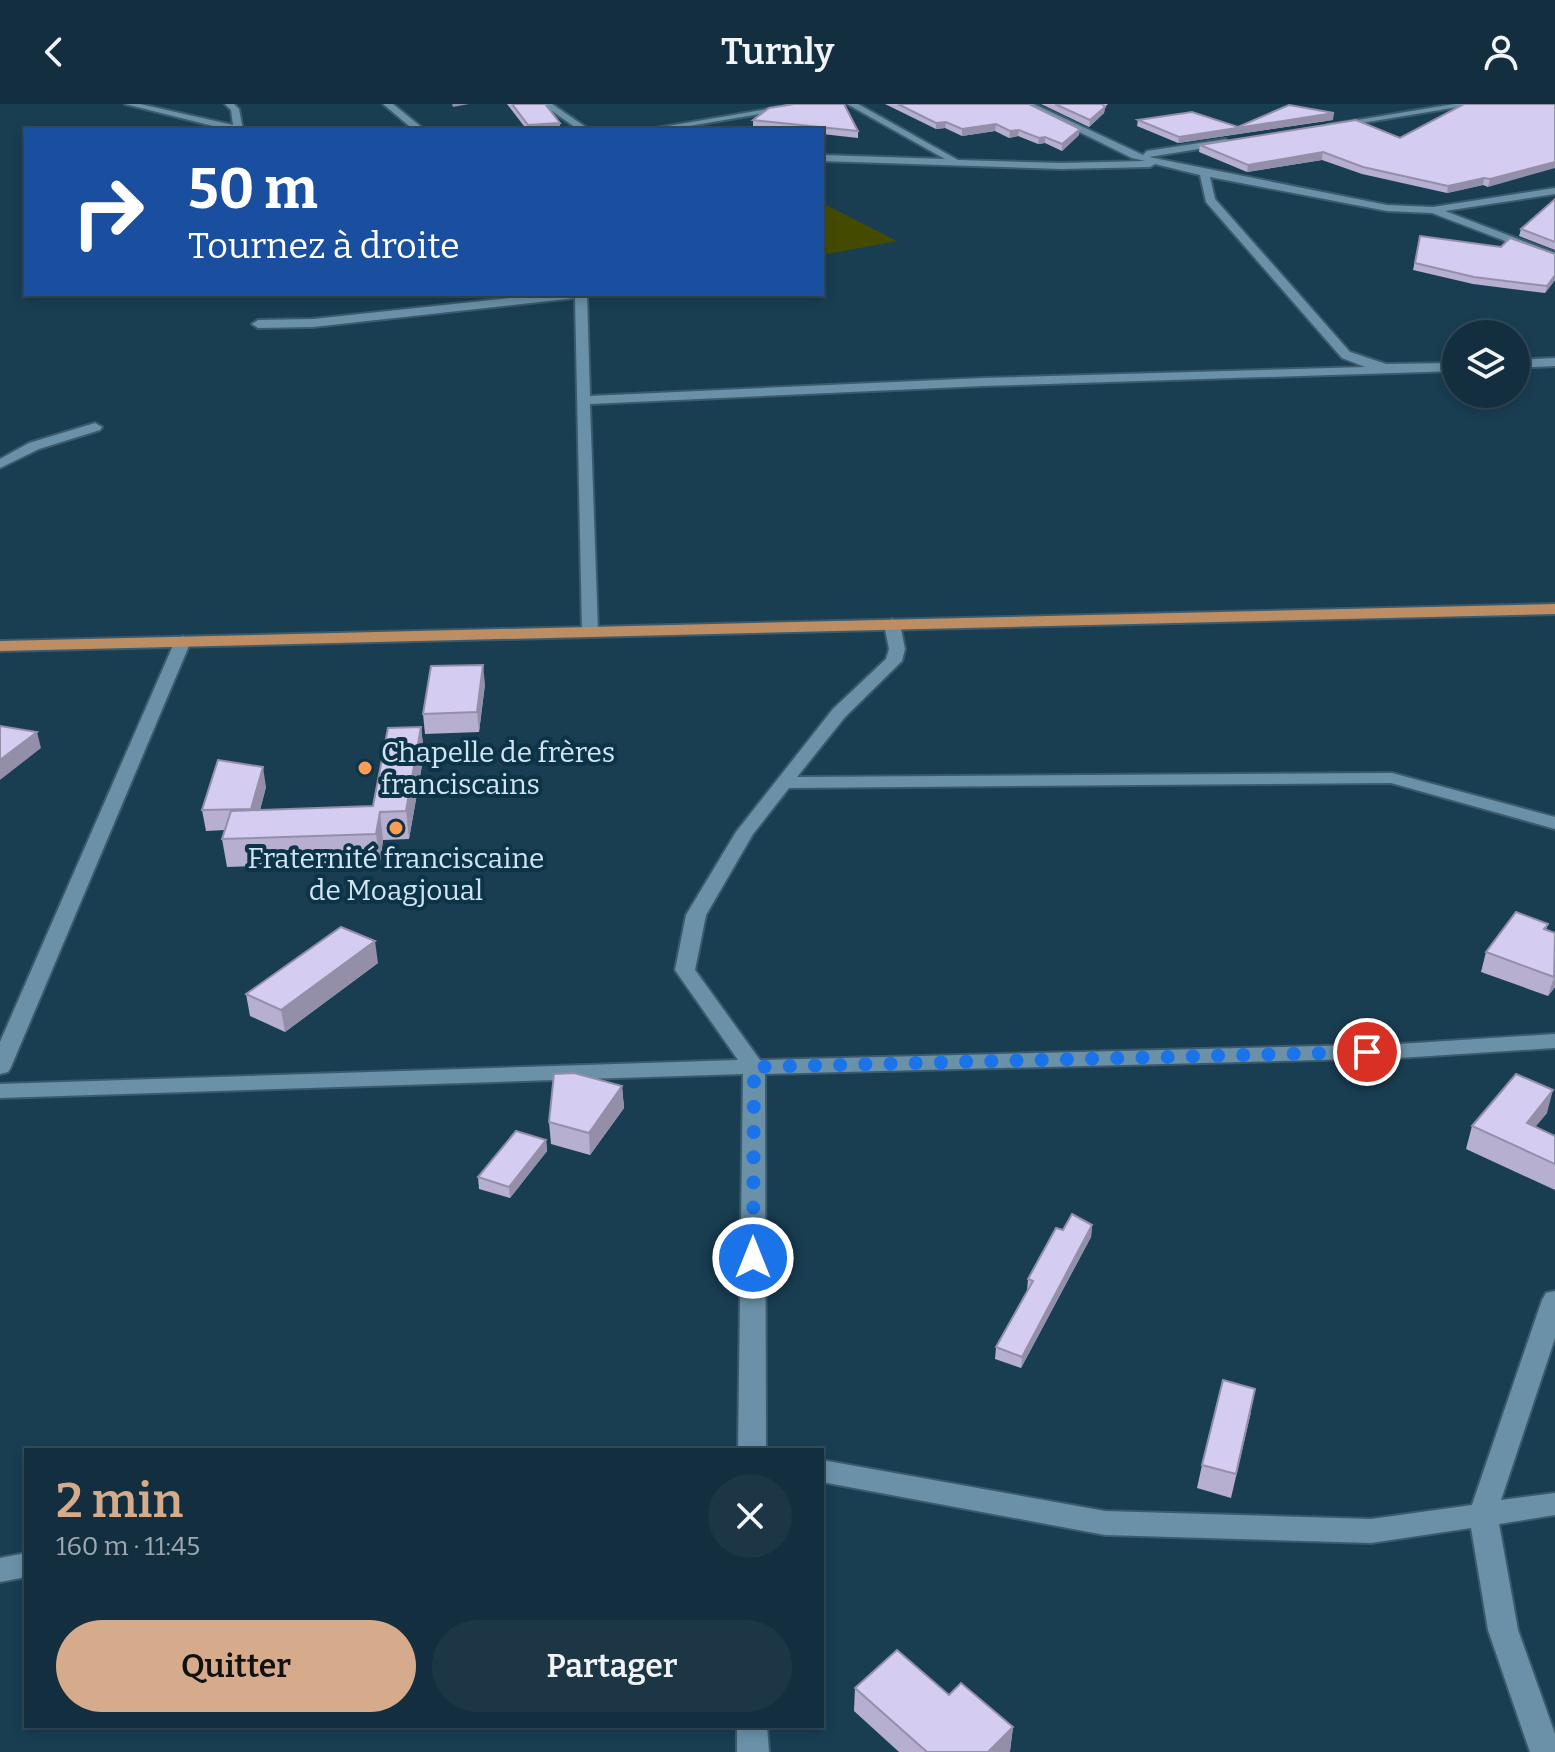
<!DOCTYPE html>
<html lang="fr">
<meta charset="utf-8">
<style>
body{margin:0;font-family:Bitter,serif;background:#1c3645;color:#f1f3f6;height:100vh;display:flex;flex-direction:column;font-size:30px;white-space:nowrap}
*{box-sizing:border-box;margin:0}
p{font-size:26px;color:#9da8b0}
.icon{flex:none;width:44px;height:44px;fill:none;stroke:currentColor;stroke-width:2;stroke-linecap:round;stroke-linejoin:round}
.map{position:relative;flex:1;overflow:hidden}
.drawer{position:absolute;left:24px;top:1344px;width:800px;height:280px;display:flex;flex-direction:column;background:#132e3e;border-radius:0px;box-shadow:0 4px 12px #0003,0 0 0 2px #324a58}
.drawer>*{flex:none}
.guide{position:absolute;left:24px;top:24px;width:800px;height:168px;border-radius:0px;box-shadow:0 4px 12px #0003,0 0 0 2px #324a58;background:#1a4fa0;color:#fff;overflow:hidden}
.controls{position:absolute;left:1442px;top:216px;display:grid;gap:16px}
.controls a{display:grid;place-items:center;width:88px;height:88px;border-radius:50%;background:#132e3e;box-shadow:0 4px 12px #0003,0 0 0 2px #324a58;font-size:40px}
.pin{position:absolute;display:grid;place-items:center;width:68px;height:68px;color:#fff;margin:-34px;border:4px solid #fff;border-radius:50%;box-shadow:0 2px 8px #0007}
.me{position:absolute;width:88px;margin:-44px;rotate:0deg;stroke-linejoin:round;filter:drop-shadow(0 0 6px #0008)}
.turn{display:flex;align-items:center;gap:28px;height:168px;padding:0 32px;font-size:36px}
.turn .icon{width:104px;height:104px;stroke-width:2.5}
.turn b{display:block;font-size:56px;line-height:68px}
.round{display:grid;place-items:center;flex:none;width:84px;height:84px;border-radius:42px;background:#1c3645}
.summary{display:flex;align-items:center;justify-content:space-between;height:136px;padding:0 32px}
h1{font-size:48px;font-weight:600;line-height:60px;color:#d6ab8b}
.action{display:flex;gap:16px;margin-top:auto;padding:16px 32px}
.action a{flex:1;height:92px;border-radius:48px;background:#d6ab8b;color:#111;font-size:32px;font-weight:600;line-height:92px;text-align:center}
.action a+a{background:#1c3645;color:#f1f3f6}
header{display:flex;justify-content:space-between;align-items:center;height:104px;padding:0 32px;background:#132e3e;font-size:36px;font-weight:600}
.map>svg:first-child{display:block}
.green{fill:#444b00}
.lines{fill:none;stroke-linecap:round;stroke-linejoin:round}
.street-casing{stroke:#3b5a6b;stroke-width:4}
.primary-casing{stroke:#3b5a6b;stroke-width:4}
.street{fill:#6a91a8;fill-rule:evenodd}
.primary{fill:#bd8e64;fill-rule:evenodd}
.wall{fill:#b6afcf}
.shaded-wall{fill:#948fa9}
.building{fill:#d4ccf1;stroke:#948fa9;stroke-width:2}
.route{stroke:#1a73e8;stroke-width:14;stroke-dasharray:0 25.2}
.poi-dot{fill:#fd9d55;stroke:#0d3347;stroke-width:3}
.labels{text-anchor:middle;stroke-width:8;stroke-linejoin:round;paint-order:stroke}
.poi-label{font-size:28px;fill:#d1e5f2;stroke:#0d3347;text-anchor:start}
</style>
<header><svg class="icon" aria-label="back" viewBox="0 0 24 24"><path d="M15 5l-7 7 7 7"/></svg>Turnly<svg class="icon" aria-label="person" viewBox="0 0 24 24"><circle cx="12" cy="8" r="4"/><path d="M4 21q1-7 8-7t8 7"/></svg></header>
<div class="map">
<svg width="1555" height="1648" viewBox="0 0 1555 1648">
<rect width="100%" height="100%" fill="#193e52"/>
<!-- green -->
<path class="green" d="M 822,99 L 897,137 L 822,151 Z"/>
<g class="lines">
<defs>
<g id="street">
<path d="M 125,0 L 140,0 L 233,21 L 231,6 L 225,0 L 234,0 L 239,5 L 243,26 L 229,26 Z"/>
<path d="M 383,0 L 393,0 L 425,26 L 414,26 Z"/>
<path d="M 542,0 L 552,0 L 590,26 L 579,26 Z"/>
<path d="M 798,0 L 819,0 L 666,26 L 644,26 Z"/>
<path d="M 847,0 L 858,0 L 958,56 L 1061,59 L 1145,57 L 1132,54 L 1023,0 L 1034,0 L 1143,51 L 1147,47 L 1226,35 L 1229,40 L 1149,53 L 1387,101 L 1433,103 L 1555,84 L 1555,90 L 1445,107 L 1555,149 L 1555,156 L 1432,109 L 1387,107 L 1210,73 L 1215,95 L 1350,248 L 1386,260 L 1456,259 L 1456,267 L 983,282 L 590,300 L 598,527 L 590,532 L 582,527 L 575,194 L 313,223 L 258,224 L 252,220 L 258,216 L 313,215 L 548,190 L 587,190 L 590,292 L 983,274 L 1365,263 L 1342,254 L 1206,98 L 1200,71 L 1155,60 L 1150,63 L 1061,65 L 822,57 L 822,51 L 945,55 Z"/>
<path d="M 1454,0 L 1476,0 L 1332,24 L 1327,21 Z"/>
<path d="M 1555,254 L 1555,262 L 1516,264 L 1516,256 Z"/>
<path d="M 95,319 L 102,323 L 100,326 L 39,345 L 0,364 L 0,355 L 29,339 Z"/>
<path d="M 892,515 L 900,520 L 905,545 L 902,557 L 845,613 L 797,673 L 1392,669 L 1555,713 L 1555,725 L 1391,679 L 789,684 L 753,730 L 706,811 L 695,866 L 760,956 L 1399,940 L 1555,930 L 1555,944 L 1399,954 L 765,970 L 766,1346 L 738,1346 L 743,970 L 0,994 L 0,980 L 738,956 L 675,866 L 686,811 L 736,728 L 833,605 L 886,555 L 889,545 L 884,520 Z"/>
<path d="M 183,532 L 191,537 L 11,963 L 8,968 L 0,970 L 0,938 L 175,537 Z"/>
<path d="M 1555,1187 L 1555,1234 L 1501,1396 L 1555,1389 L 1555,1411 L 1499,1420 L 1518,1526 L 1555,1630 L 1555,1648 L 1530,1648 L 1488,1526 L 1471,1424 L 1371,1439 L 1105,1431 L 822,1378 L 822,1356 L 1105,1407 L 1371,1415 L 1472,1401 L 1542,1196 L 1546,1189 Z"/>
<path d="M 26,1449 L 26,1473 L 0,1478 L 0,1454 Z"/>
<path d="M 737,1622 L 767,1622 L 769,1648 L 737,1648 Z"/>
</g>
<path id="primary" d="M 1555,500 L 1555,510 L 0,547 L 0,537 Z"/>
</defs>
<!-- street casing -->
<use href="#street" class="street-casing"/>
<!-- primary casing -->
<use href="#primary" class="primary-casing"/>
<!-- street -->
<use href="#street" class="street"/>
<!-- primary -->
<use href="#primary" class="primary"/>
</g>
<!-- wall -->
<g class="wall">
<path d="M 507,0 L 545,0 L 560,19 L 560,25 L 527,26 Z"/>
<path d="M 885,0 L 1029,0 L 1079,31 L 1062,47 L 1045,39 L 1038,40 L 1018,32 L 1009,34 L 995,27 L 962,32 L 945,24 L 936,25 Z"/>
<path d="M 1041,0 L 1108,0 L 1105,3 L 1104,9 L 1089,23 Z"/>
<path d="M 1555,0 L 1488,83 L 1483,81 L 1447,89 L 1362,70 L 1322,56 L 1247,68 L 1199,48 L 1200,41 L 1400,34 Z"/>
<path d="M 753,16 L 858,27 L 858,34 L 822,30 L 822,26 L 779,26 L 753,23 Z"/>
<path d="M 1138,16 L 1238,23 L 1333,16 L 1178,39 L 1137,22 Z"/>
<path d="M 1555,95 L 1555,146 L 1519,132 L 1521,125 Z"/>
<path d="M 1420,132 L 1555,150 L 1555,176 L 1545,189 L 1473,180 L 1413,166 Z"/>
<path d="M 485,580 L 479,628 L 425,630 L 423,610 Z"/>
<path d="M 421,623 L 424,650 L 409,735 L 383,736 L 380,758 L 227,763 L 222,735 L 225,726 L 206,727 L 202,706 L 266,683 L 260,706 L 373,702 Z"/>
<path d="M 1548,820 L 1546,826 L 1555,829 L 1555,883 L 1548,892 L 1481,868 L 1486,848 Z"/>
<path d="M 378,859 L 285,928 L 250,912 L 246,890 Z"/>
<path d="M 622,982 L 624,1004 L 590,1051 L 551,1040 L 549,1018 Z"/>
<path d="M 1547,1009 L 1535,1023 L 1555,1032 L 1555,1086 L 1466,1045 L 1472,1022 Z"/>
<path d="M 546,1036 L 547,1047 L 510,1094 L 479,1085 L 478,1073 Z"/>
<path d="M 1092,1121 L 1091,1133 L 1021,1264 L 995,1255 L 996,1243 L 1027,1187 L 1028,1175 L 1063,1126 Z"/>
<path d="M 1251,1308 L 1231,1394 L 1197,1384 L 1202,1361 Z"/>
<path d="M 855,1584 L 949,1591 L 1013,1623 L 1010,1647 L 1009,1648 L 899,1648 L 854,1607 Z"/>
</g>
<!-- shaded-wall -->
<g class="shaded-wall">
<path d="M 452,0 L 469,0 L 453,3 Z"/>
<path d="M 1105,3 L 1104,9 L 1089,23 L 1090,16 Z"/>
<path d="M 1334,9 L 1333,16 L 1178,39 L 1179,33 Z"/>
<path d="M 946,18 L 945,24 L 936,25 L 936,19 Z"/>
<path d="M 560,19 L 560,25 L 529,26 L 528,21 Z"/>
<path d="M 996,20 L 995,27 L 962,32 L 962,25 Z"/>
<path d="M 1080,25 L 1079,31 L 1062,47 L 1062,40 Z"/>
<path d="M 1019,26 L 1018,32 L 1009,34 L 1010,27 Z"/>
<path d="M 1045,33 L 1045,39 L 1038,40 L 1039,34 Z"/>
<path d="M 1323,48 L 1322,56 L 1247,68 L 1248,61 Z"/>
<path d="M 1555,58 L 1555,64 L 1488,83 L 1490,75 Z"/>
<path d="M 1484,74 L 1483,81 L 1447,89 L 1448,82 Z"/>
<path d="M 1555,171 L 1555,176 L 1545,189 L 1547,182 Z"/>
<path d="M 483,561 L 485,580 L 479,628 L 477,608 Z"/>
<path d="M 421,623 L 424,650 L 409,735 L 406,707 Z"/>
<path d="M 37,628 L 41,644 L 0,676 L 0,656 Z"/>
<path d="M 263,663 L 266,683 L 255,725 L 251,705 Z"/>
<path d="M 380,708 L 383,736 L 380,758 L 376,730 Z"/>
<path d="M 375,837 L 378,859 L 285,928 L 281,906 Z"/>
<path d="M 1555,871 L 1555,883 L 1548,892 L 1554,873 Z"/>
<path d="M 622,982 L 624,1004 L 590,1051 L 589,1029 Z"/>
<path d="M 1553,986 L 1547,1009 L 1520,1041 L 1527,1019 Z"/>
<path d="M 546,1036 L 547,1047 L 510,1094 L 509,1083 Z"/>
<path d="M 1092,1121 L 1091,1133 L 1021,1264 L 1022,1253 Z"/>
<path d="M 1013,1623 L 1010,1647 L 1009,1648 L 988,1648 Z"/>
</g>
<!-- building -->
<g class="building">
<path d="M 512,0 L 545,0 L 560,19 L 528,21 Z"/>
<path d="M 794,0 L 844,0 L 858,27 L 753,16 L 769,4 Z"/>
<path d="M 898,0 L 1029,0 L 1080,25 L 1062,40 L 1045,33 L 1039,34 L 1019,26 L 1010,27 L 996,20 L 962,25 L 946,18 L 936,19 Z"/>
<path d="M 1055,0 L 1102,0 L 1105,3 L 1090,16 Z"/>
<path d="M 1464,0 L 1555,0 L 1555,58 L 1490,75 L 1484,74 L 1448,82 L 1363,63 L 1323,48 L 1248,61 L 1200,41 L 1356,16 L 1400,34 Z"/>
<path d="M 1289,1 L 1334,9 L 1179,33 L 1138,16 L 1192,8 L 1238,23 Z"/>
<path d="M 1555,95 L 1555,138 L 1521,125 Z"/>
<path d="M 1420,132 L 1501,143 L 1510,134 L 1555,150 L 1555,171 L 1547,182 L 1474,173 L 1415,159 Z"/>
<path d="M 483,561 L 477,608 L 423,610 L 431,562 Z"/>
<path d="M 0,622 L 37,628 L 0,656 Z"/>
<path d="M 421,623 L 406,707 L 380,708 L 376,730 L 222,735 L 231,707 L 373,702 L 388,624 Z"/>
<path d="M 218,656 L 263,663 L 251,705 L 202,706 Z"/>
<path d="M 1516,808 L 1548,820 L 1544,825 L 1555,829 L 1554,873 L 1486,848 Z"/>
<path d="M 341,823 L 375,837 L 281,906 L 246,890 Z"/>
<path d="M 574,969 L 622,982 L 589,1029 L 549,1018 L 554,970 Z"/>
<path d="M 1516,970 L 1553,986 L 1527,1019 L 1555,1032 L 1555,1060 L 1472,1022 Z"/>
<path d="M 516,1027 L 546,1036 L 509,1083 L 478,1073 Z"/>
<path d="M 1072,1110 L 1092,1121 L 1022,1253 L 996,1243 L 1033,1177 L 1028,1175 L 1056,1124 L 1063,1126 Z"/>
<path d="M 1223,1276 L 1255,1285 L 1236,1370 L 1202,1361 Z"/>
<path d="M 897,1546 L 949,1591 L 961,1579 L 1013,1623 L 988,1648 L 927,1648 L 855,1584 Z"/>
</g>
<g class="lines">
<!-- route -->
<path class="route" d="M 753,1154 L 754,963 L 1367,948"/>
</g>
<!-- markers -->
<g class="poi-dot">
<circle cx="365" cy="664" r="8"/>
<circle cx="396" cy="724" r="8"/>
</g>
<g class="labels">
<!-- poi labels -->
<g class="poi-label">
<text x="381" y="658">Chapelle de frères<tspan x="381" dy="32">franciscains</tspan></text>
<text x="396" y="764" text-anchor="middle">Fraternité franciscaine<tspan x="396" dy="32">de Moagjoual</tspan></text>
</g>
</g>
</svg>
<div class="controls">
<a><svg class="icon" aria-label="layers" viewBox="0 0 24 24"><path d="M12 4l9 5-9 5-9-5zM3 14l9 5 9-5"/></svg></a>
</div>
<div class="pin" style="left:1367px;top:948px;background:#d93025"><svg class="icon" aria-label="arrive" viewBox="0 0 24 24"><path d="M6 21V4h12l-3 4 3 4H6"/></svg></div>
<svg class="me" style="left:753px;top:1154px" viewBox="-20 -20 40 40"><circle r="17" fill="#1a73e8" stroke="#fff" stroke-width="3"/><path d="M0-11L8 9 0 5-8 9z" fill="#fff"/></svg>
<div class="guide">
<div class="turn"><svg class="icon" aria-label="right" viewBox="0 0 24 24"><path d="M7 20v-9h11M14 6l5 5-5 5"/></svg><div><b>50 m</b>Tournez à droite</div></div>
</div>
<section class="drawer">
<div class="summary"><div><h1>2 min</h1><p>160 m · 11:45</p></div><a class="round"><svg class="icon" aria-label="close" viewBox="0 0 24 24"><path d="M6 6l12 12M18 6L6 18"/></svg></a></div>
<div class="action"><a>Quitter</a><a>Partager</a></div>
</section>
</div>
